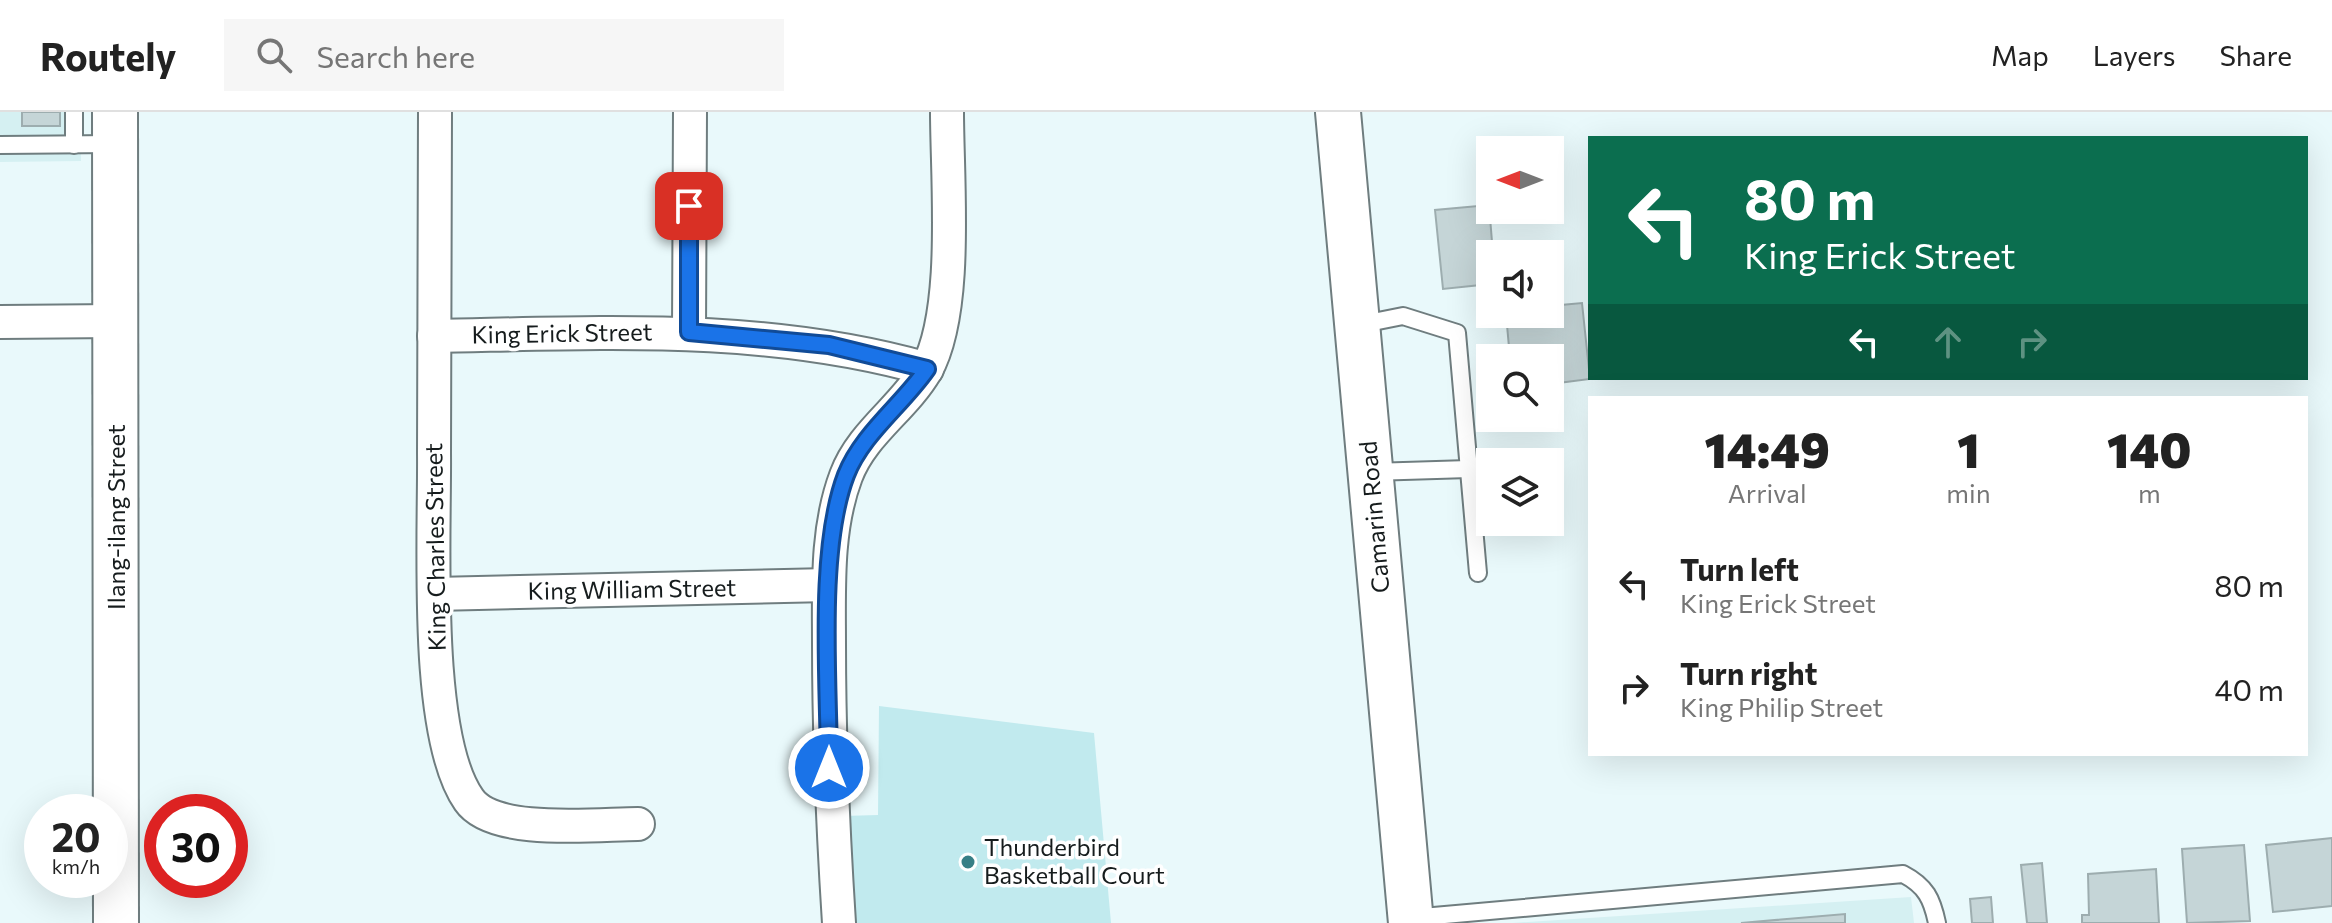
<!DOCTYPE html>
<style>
body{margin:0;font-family:Commissioner,sans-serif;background:#f6f6f6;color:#222;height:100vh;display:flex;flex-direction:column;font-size:30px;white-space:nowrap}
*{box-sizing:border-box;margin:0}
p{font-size:26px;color:#767676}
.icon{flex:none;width:44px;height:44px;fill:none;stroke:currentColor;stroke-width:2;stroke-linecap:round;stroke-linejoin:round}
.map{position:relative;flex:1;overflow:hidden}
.details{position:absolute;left:1588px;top:284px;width:720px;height:360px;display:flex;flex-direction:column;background:#fff;border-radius:0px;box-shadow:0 8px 32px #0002}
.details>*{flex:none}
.banner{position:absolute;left:1588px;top:24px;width:720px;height:244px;border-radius:0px;box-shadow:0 8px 32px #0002;background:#0b6e4f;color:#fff;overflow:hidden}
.needle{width:52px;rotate:270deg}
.buttons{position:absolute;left:1476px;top:24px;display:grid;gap:16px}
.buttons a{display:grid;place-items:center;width:88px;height:88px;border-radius:0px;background:#fff;box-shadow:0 8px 32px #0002;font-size:40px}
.speed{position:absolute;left:24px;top:682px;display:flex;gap:16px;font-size:40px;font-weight:700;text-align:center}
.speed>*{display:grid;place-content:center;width:104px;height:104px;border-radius:50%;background:#fff;box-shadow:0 8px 32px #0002;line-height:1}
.speed small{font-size:20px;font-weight:400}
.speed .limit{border:12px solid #d22;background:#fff;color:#111}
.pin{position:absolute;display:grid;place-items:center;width:68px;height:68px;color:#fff;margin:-34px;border-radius:16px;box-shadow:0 4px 12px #0006}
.me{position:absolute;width:88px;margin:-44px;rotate:0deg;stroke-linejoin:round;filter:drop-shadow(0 0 6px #0008)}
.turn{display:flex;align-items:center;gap:28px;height:168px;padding:0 24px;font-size:36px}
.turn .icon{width:104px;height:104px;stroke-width:2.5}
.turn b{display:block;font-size:56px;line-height:68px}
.lanes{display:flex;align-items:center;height:76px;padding:0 24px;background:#0003;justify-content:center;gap:40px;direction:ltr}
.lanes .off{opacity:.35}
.eta{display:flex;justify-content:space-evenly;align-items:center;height:136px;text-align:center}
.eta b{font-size:48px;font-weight:800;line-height:56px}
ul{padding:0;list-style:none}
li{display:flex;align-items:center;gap:24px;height:104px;padding:0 24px}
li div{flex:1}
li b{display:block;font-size:30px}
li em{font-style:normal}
header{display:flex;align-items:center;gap:48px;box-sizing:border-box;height:112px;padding:0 40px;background:#fff;border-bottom:2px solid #e0e0e0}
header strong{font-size:38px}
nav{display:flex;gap:44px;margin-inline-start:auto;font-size:28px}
.search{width:560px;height:72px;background:#f6f6f6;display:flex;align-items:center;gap:20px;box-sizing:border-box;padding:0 28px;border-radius:0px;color:#767676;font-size:30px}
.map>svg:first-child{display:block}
.built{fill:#d5f0f2}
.green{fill:#c1eaee}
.building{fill:#c5d5d7;stroke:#9dadaf;stroke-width:2}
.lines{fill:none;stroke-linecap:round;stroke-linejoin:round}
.lane-casing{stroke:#6f7d7f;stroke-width:20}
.street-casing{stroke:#6f7d7f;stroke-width:36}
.secondary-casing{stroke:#6f7d7f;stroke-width:48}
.lane{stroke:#fff;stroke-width:16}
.street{stroke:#fff;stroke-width:32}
.secondary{stroke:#fff;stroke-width:44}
.route-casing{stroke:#114b97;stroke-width:20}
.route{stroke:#1a73e8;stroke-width:14}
.poi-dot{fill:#377f86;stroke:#fff;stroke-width:3}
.labels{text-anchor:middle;stroke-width:7;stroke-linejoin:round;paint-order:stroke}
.street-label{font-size:24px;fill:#161c1d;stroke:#fff}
.poi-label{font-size:24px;fill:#161c1d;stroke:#fff;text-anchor:start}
</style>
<header>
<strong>Routely</strong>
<div class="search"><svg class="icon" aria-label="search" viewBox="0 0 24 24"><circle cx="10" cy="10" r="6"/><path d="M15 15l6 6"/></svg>Search here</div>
<nav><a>Map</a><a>Layers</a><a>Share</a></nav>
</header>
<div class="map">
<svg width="2332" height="811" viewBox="0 0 2332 811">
<rect width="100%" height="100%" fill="#e9f9fb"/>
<!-- built -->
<g class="built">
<path d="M 0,0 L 80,0 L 81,49 L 0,50 Z"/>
<path d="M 1911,785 L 1914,811 L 1512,811 Z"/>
</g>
<!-- green -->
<path class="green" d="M 879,594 L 1094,621 L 1111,811 L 850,811 L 843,704 L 878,703 Z"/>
<!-- building -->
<g class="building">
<rect x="22" y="0" width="38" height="14"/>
<path d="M 1489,93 L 1493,142 L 1490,142 L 1490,172 L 1443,177 L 1435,98 Z"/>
<path d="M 1582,191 L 1590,267 L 1550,272 L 1550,246 L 1510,246 L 1506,202 L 1550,202 L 1550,194 Z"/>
<path d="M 2332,726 L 2332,794 L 2273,800 L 2266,733 Z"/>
<path d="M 2244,733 L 2250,809 L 2187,811 L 2182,737 Z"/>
<path d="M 2042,751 L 2047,811 L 2027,811 L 2021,753 Z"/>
<path d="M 2156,757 L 2159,811 L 2082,811 L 2082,803 L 2089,803 L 2088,762 Z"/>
<path d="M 1991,785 L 1993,811 L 1972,811 L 1970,787 Z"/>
<path d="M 1845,802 L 1845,811 L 1741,811 Z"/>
</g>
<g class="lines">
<defs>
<g id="lane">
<path d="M 74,0 L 74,33"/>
<path d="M 0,33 L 114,32"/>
<path d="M 1358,213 L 1403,204 L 1457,221 L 1478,461"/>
<path d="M 1371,360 L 1469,357"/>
<path d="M 1411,806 L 1903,762 C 1926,774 1932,787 1937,811"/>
</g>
<g id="street">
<path d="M 435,0 C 435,114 434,227 434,341 C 435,423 423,623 469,688 C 494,724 598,712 638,712"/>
<path d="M 0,210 L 117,209"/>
<path d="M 689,220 L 690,0"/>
<path d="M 434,224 C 601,221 765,211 927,257"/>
<path d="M 435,482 L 829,473"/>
<path d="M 839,811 C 833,718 829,625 829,532 C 829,476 826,417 846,364 C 862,321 903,297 926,258 C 959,200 947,69 947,0"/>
</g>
<g id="secondary">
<path d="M 115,0 L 116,811"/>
<path d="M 1338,0 L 1411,811"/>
</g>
</defs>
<!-- lane casing -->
<use href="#lane" class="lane-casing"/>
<!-- street casing -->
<use href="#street" class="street-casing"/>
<!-- secondary casing -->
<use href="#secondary" class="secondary-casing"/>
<!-- lane -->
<use href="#lane" class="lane"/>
<!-- street -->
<use href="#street" class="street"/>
<!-- secondary -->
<use href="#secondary" class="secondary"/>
</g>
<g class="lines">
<defs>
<path id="route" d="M 689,94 L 689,220 L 829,233 L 927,257 C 902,293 862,322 846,363 C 817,439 829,573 829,656"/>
</defs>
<!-- route casing -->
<use href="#route" class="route-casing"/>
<!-- route -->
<use href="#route" class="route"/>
</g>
<!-- markers -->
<circle class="poi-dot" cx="968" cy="750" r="8"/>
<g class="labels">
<!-- street labels -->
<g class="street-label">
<text transform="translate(562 222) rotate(-1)" y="8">King Erick Street</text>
<text transform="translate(117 405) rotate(-90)" y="8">Ilang-ilang Street</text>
<text transform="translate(1375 405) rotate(-95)" y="8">Camarin Road</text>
<text transform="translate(436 435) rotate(-91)" y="8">King Charles Street</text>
<text transform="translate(632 478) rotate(-1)" y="8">King William Street</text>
</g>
<!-- poi labels -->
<g class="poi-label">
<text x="984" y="744">Thunderbird<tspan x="984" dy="28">Basketball Court</tspan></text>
</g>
</g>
</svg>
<div class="buttons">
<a><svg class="needle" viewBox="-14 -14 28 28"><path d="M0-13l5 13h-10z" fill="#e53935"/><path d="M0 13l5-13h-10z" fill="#767676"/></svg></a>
<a><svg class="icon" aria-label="sound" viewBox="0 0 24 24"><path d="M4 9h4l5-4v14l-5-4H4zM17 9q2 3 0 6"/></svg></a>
<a><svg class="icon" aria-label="search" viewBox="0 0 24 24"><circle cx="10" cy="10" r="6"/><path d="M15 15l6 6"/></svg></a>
<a><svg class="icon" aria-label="layers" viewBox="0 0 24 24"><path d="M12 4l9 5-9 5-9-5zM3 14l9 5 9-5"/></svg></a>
</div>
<div class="speed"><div>20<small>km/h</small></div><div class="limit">30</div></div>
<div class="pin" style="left:689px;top:94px;background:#d93025"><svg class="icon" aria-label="arrive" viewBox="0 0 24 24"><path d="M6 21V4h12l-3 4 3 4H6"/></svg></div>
<svg class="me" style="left:829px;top:656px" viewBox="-20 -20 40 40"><circle r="17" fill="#1a73e8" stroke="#fff" stroke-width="3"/><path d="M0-11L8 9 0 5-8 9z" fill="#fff"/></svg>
<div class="banner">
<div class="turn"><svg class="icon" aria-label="left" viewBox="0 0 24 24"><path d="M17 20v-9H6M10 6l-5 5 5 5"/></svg><div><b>80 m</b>King Erick Street</div></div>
<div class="lanes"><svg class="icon" aria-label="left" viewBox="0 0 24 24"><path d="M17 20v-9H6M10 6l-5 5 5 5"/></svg><svg class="icon off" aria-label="ahead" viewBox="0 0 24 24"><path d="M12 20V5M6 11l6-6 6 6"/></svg><svg class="icon off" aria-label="right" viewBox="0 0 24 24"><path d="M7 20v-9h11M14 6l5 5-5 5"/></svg></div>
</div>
<section class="details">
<div class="eta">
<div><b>14:49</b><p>Arrival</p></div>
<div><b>1</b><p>min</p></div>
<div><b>140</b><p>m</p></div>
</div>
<ul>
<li><svg class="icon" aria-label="left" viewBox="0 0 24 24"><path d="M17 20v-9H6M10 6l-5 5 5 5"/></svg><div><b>Turn left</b><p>King Erick Street</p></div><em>80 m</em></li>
<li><svg class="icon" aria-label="right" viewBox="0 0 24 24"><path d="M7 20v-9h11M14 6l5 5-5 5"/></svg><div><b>Turn right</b><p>King Philip Street</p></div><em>40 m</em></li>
</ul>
</section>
</div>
